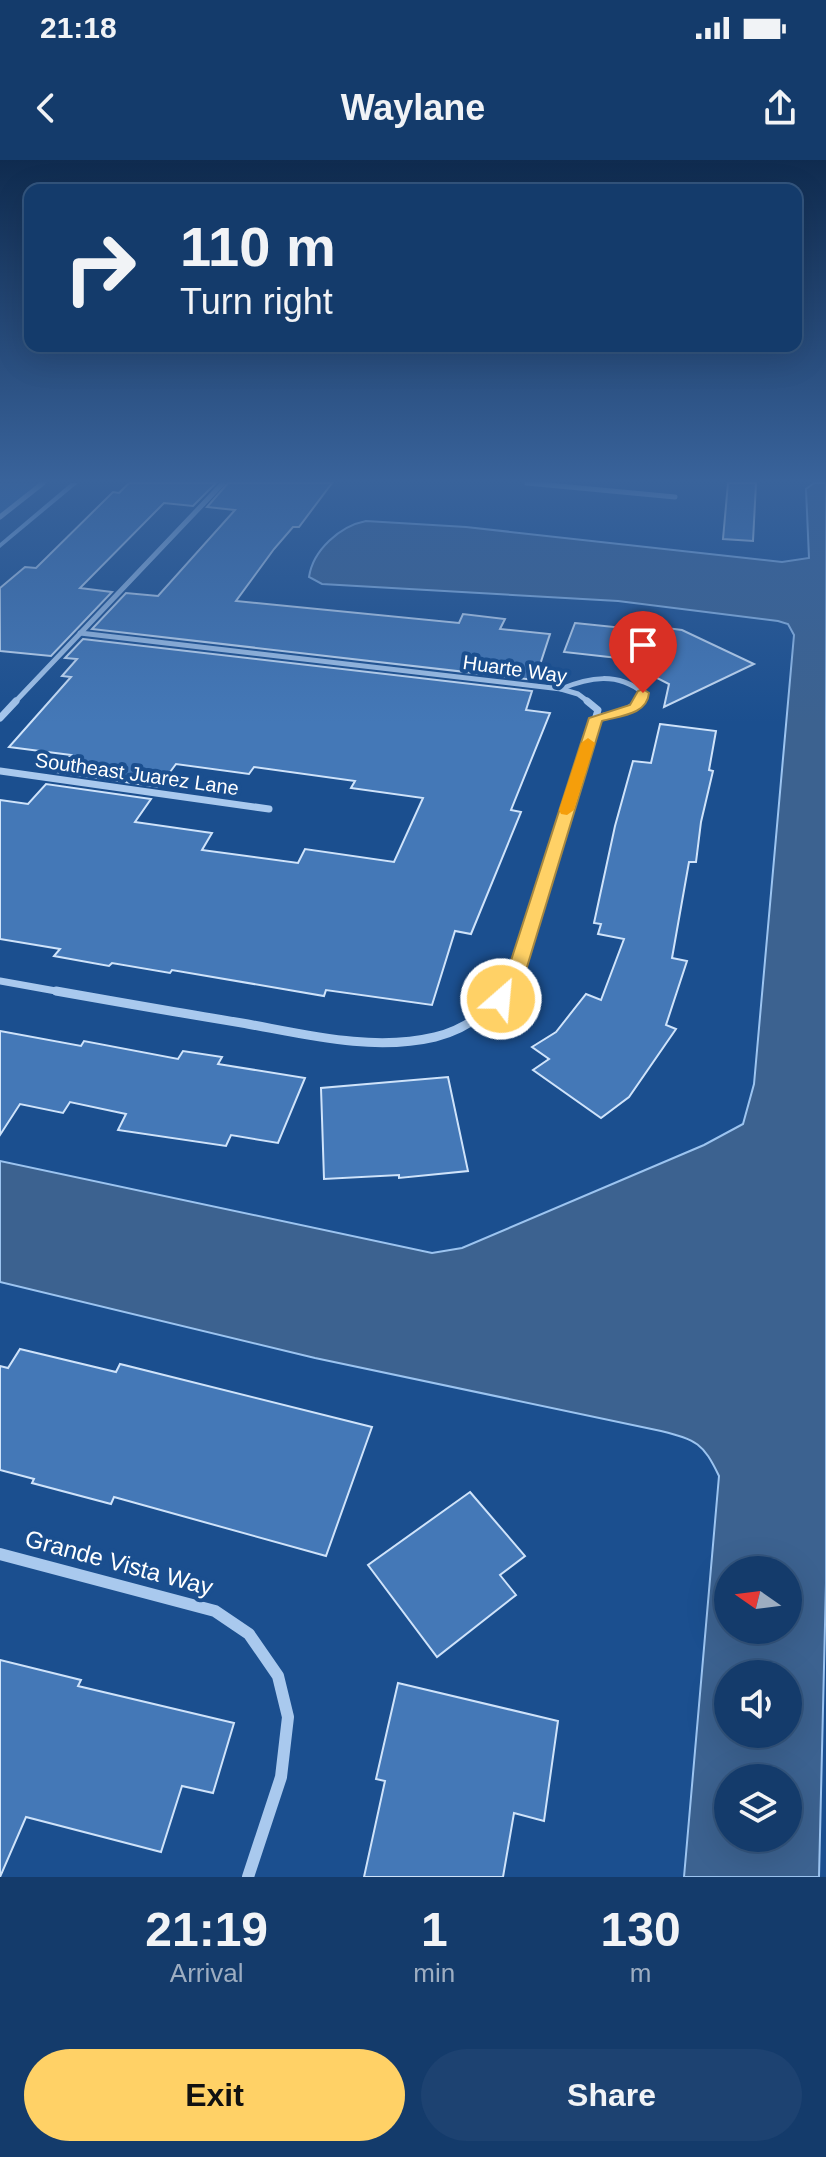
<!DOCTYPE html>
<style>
body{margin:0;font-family:Helvetica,sans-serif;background:#1d4271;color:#f1f3f6;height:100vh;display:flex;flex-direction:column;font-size:30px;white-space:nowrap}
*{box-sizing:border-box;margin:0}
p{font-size:26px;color:#9dadc1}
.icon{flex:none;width:44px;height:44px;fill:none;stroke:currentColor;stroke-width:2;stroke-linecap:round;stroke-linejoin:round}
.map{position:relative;height:1717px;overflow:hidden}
.panel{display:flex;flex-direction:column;background:#143b6b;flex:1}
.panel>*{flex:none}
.banner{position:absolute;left:24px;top:24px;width:778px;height:168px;border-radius:16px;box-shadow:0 8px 32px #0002,0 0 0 2px #33557e;background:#143b6b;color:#f1f3f6;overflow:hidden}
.needle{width:52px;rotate:284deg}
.tools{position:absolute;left:714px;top:1396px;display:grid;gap:16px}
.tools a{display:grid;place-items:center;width:88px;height:88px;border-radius:50%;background:#143b6b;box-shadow:0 8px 32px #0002,0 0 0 2px #33557e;font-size:40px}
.pin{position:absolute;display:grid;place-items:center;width:68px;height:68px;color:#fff;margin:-82px -34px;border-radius:50% 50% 50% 0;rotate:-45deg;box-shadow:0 0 8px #0007}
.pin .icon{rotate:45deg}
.me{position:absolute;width:88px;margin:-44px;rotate:27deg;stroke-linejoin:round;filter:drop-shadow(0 0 6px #0008)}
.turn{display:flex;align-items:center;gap:28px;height:168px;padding:0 24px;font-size:36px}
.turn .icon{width:104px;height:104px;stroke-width:2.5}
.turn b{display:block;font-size:56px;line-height:68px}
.eta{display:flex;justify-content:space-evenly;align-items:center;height:136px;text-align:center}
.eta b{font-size:48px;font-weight:600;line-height:56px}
.action{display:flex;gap:16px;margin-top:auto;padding:16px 24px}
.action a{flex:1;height:92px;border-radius:48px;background:#ffd166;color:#111;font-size:32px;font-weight:600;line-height:92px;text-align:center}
.action a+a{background:#1d4271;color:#f1f3f6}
.status{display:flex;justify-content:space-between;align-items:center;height:56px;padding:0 40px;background:#143b6b;direction:ltr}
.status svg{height:22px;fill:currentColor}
header{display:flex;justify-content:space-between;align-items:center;height:104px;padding:0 24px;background:#143b6b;font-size:36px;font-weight:600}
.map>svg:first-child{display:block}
.green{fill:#2e69ad}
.water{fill:#3c6290;stroke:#9cc4f0;stroke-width:2;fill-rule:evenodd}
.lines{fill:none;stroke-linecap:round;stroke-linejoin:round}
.stream{fill:#9cc4f0;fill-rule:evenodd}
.building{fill:#4478b7;stroke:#cfe3fa;stroke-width:2}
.minor-far3{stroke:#a9c9ee;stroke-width:5}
.minor-far2{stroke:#a9c9ee;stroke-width:7}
.minor-far1{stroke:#a9c9ee;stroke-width:9}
.minor{stroke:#a9c9ee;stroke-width:12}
.route{fill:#ffd166;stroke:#a68842;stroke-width:2}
.slow{fill:#f59e0b}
.labels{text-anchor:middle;stroke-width:8;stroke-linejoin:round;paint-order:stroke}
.street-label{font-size:20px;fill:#fff;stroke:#1b4f8f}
.near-street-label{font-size:24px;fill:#fff;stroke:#1b4f8f}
</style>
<div class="status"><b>21:18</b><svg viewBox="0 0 49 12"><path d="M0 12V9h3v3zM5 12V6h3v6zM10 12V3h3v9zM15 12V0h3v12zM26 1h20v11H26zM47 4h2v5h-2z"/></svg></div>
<header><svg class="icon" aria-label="back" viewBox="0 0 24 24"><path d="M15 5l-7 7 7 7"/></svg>Waylane<svg class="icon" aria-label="share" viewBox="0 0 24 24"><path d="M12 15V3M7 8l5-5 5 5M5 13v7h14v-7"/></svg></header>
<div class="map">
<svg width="826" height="1717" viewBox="0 0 826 1717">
<rect width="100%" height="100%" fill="#1b4f8f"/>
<!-- green -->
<path class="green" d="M 0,323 L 38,323 L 0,355 Z"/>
<!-- water -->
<path class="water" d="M 814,323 L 826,323 L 826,1423 L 819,1717 L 684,1717 L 719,1316 C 703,1283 697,1280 661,1271 L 315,1198 L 0,1122 L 0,1001 L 432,1093 L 462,1088 L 704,985 L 743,964 L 754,924 L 794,475 L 788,464 L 778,461 L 618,441 L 322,424 L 309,417 C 313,390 340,366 366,361 L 466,367 L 782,402 L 809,398 L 806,329 ZM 728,1410 L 788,1410 L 788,1470 L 728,1470 ZM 728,1514 L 788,1514 L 788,1574 L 728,1574 ZM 728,1618 L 788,1618 L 788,1678 L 728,1678 Z"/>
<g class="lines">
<!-- stream -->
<path class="stream" d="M 71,323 L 78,323 L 0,388 L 0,383 Z"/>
</g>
<!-- building -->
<g class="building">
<path d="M 129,323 L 216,323 L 193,346 L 164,343 L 80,428 L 112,432 L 51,496 L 0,491 L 0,428 L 25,407 L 36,408 L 113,332 L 119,333 Z"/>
<path d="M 228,323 L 332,323 L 299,367 L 293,367 L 274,389 L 236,441 L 459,463 L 463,454 L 505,459 L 500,469 L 550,474 L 535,520 L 92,469 L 126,433 L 158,436 L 235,350 L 207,347 Z"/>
<path d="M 728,323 L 756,323 L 753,381 L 723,379 Z"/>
<path d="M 575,463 L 633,469 L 635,464 L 682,470 L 754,504 L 664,547 L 669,524 L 618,498 L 564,492 Z"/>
<path d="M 83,479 L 532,531 L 526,550 L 550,553 L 511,650 L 521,652 L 471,774 L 455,771 L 432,845 L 326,830 L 324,836 L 172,810 L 170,813 L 112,803 L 109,806 L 54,796 L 60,789 L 0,779 L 0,640 L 28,644 L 46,624 L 151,639 L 135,662 L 212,673 L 202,690 L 298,703 L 305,689 L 394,702 L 423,638 L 351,628 L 355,621 L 254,607 L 249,614 L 176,604 L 159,627 L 56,612 L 71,595 L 9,587 L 71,517 L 62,516 L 77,499 L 65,498 Z"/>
<path d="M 660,564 L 716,571 L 709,610 L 713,611 L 701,662 L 696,702 L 689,702 L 672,798 L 687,801 L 666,865 L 676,869 L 629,937 L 601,958 L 533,910 L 549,899 L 532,887 L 556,872 L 586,834 L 601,840 L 624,779 L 598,774 L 601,764 L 594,763 L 615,666 L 633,601 L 651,603 Z"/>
<path d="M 0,871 L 81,886 L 84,881 L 178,899 L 183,891 L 222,897 L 218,904 L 305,918 L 278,983 L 231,975 L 226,986 L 118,970 L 126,954 L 70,942 L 63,953 L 20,944 L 0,975 Z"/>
<path d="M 448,917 L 468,1011 L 399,1018 L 399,1015 L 324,1019 L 321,928 Z"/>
<path d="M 20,1189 L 116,1212 L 120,1204 L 372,1267 L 326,1396 L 114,1337 L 111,1344 L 32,1323 L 34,1319 L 0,1310 L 0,1206 L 8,1208 Z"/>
<path d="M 470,1332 L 525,1396 L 500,1415 L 516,1435 L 437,1497 L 368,1405 Z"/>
<path d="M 0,1500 L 81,1520 L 78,1526 L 234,1563 L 213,1633 L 182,1626 L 161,1692 L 26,1657 L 0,1717 Z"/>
<path d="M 398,1523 L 558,1561 L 544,1661 L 514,1653 L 503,1717 L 364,1717 L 385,1621 L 376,1619 Z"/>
</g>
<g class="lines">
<!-- minor-far3 -->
<g class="minor-far3">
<path d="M 527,323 L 675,337"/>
<path d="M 0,357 L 43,323"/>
<path d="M 80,473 L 561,529 L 578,534 L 590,543"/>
<path d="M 561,529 C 589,517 618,512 643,533 L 638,543"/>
<path d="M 14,543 L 223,323"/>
</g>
<!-- minor-far2 -->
<g class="minor-far2">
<path d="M 0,558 L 16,541"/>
<path d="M 596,558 L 624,552 L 640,541"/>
<path d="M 0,611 L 269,649"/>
<path d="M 0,821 L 67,833"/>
<path d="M 504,833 L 514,820 L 598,550 L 587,541"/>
</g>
<!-- minor-far1 -->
<path class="minor-far1" d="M 56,831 C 118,842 180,853 242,863 C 304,874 372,892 435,877 C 464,870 487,853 505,831"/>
<!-- minor -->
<path class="minor" d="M 0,1394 L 215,1451 L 249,1474 L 278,1516 L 288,1557 L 281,1617 L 248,1717"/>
</g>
<!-- sky -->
<linearGradient id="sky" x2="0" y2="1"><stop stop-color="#0f2b4f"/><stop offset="0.57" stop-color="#39639b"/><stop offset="1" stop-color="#39639b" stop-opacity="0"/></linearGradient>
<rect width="826" height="563" fill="url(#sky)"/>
<!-- route -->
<path class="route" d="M 643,529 L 649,533 C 647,555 619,556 602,561 L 523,820 L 507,843 L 495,843 L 492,839 L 505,819 L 589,558 L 630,545 L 638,531 Z"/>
<!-- slow -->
<path class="slow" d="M 588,578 L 595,583 L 574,650 L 567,655 L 561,654 L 559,650 L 581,583 Z"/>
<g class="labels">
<!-- street labels -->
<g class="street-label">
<text transform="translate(515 509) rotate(8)" y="7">Huarte Way</text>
<text transform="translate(137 614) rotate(8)" y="7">Southeast Juarez Lane</text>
</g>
<!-- near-street labels -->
<g class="near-street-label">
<text transform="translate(119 1403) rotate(15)" y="8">Grande Vista Way</text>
</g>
</g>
</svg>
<div class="tools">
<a><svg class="needle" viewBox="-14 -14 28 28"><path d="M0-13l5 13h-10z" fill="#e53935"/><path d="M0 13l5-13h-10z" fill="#9dadc1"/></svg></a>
<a><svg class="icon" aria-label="sound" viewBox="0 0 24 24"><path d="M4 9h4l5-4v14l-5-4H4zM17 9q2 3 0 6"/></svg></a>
<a><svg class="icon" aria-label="layers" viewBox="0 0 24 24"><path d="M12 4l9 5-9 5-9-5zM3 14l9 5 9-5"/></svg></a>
</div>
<div class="pin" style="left:643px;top:533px;background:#d93025"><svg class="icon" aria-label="arrive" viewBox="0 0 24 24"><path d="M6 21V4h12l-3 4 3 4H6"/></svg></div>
<svg class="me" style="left:501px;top:839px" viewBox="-20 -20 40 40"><circle r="17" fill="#ffd166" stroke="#fff" stroke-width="3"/><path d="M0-11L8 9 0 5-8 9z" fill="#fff"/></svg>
<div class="banner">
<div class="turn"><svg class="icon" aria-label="right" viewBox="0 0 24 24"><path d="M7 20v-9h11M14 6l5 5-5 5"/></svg><div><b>110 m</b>Turn right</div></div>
</div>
</div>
<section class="panel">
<div class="eta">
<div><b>21:19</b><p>Arrival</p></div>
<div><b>1</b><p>min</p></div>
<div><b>130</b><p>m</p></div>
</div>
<div class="action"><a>Exit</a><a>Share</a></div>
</section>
